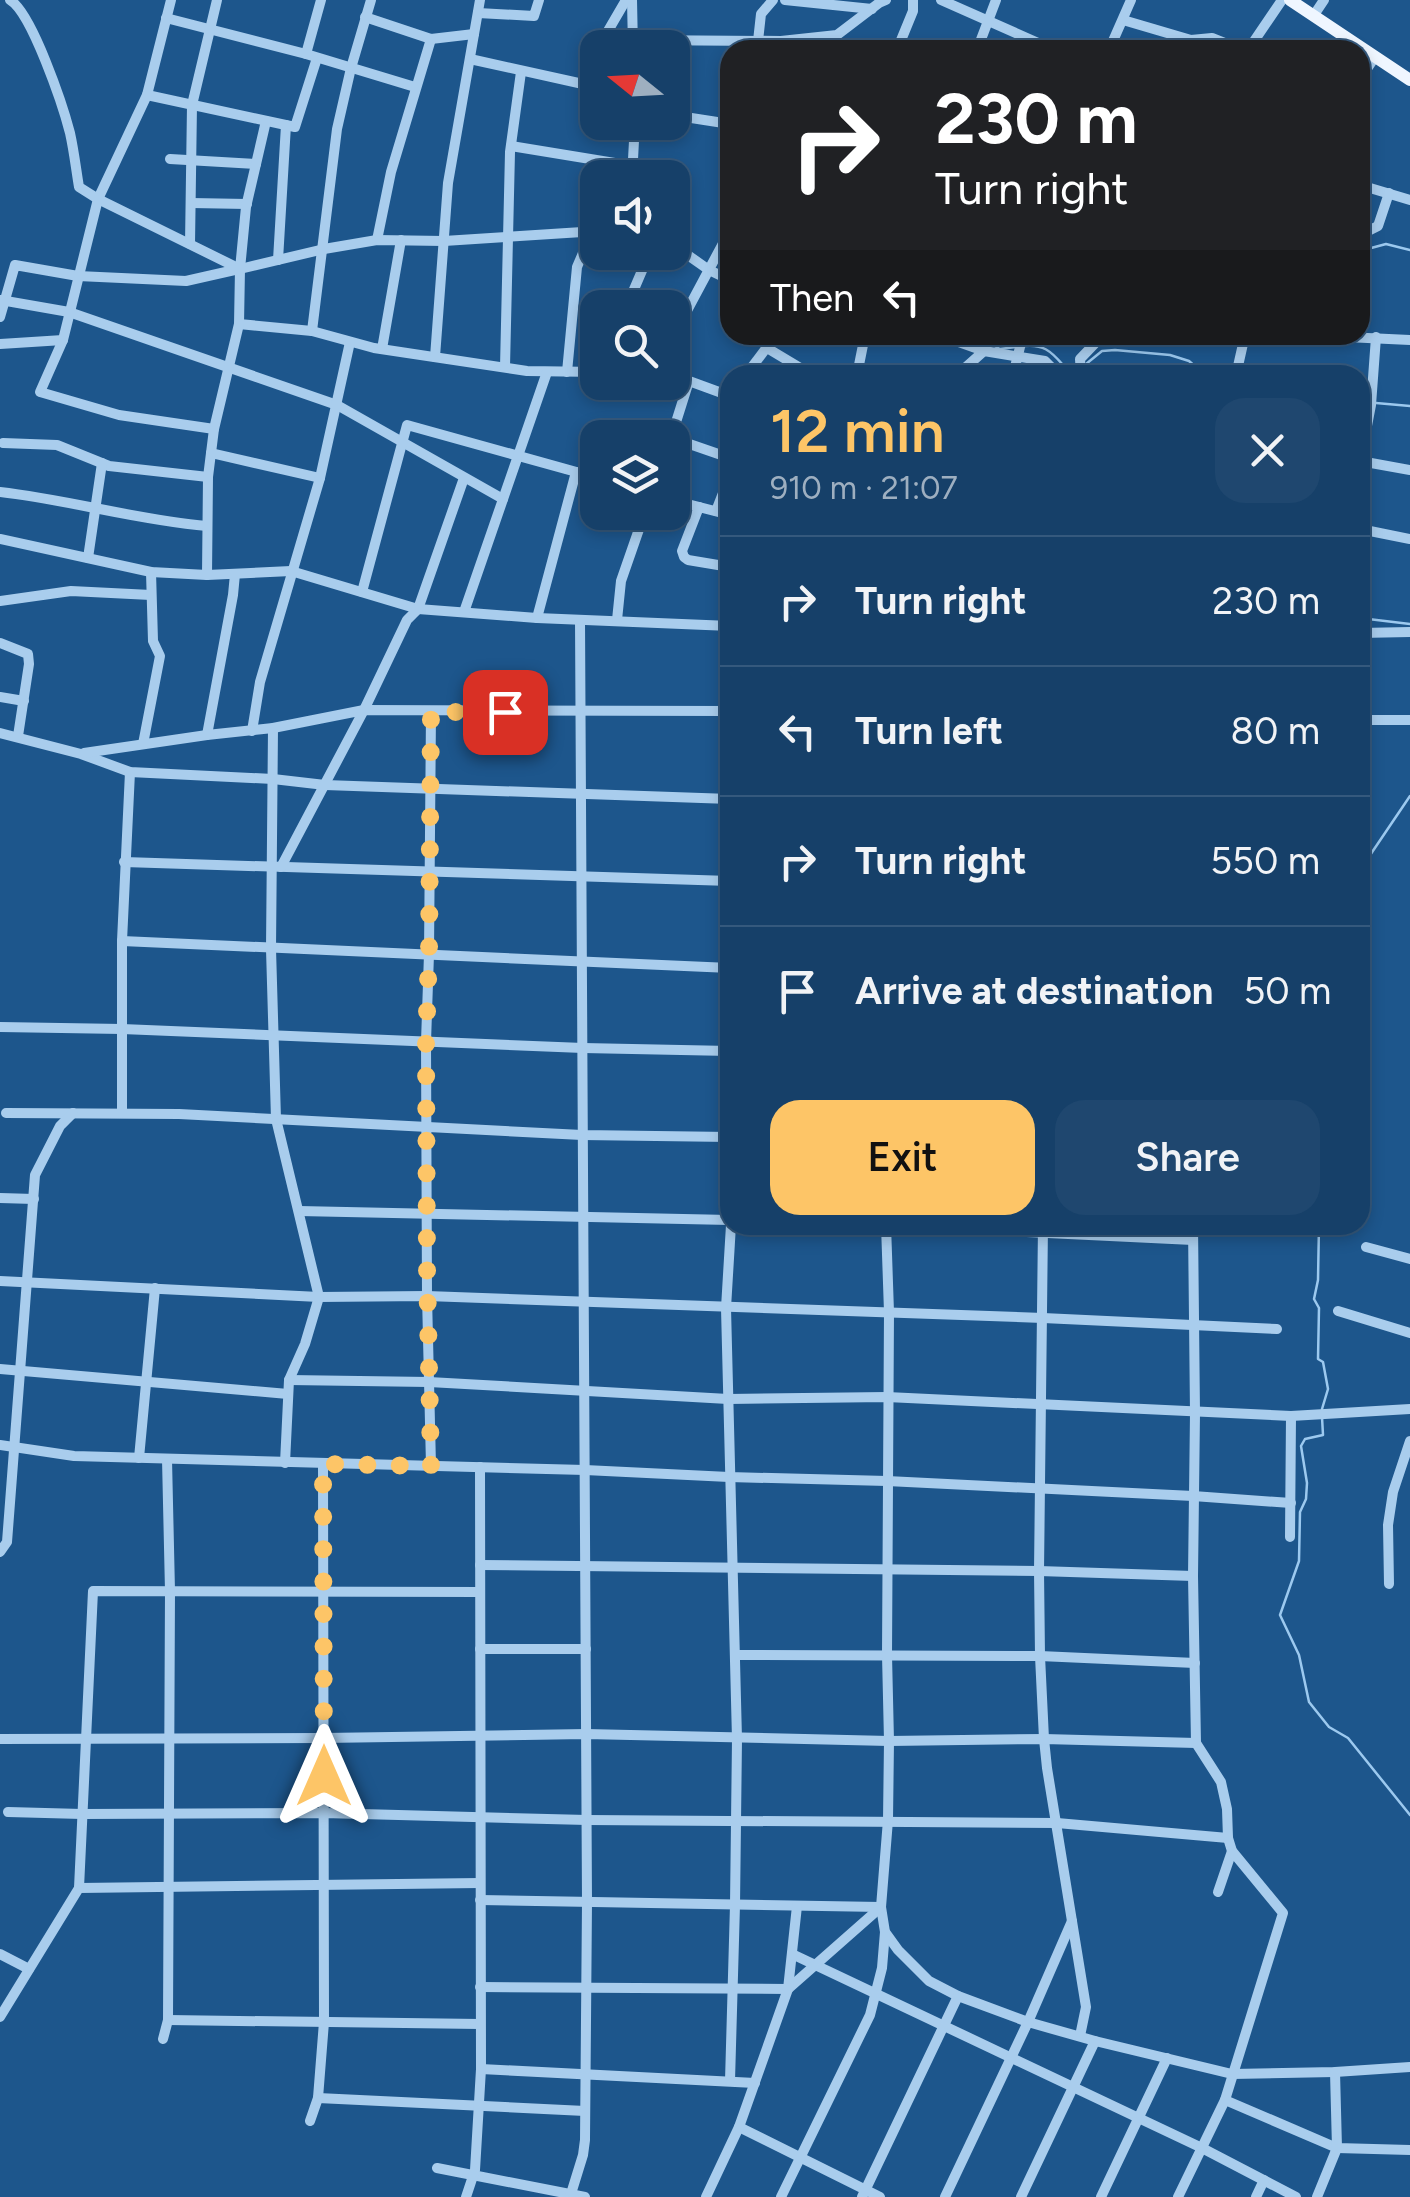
<!DOCTYPE html>
<meta charset="utf-8">
<style>
body{margin:0;font-family:Figtree,sans-serif;background:#1f476f;color:#f1f3f6;height:100vh;display:flex;flex-direction:column;font-size:38px;white-space:nowrap}
*{box-sizing:border-box;margin:0}
p{font-size:32px;color:#9eafc0}
.icon{flex:none;width:55px;height:55px;fill:none;stroke:currentColor;stroke-width:2;stroke-linecap:round;stroke-linejoin:round}
.map{position:relative;flex:1;overflow:hidden}
.sheet{position:absolute;left:720px;top:365px;width:650px;height:870px;display:flex;flex-direction:column;background:#164069;border-radius:30px;box-shadow:0 5px 15px #0003,0 0 0 2px #35597d}
.sheet>*{flex:none}
.banner{position:absolute;left:720px;top:40px;width:650px;height:305px;border-radius:30px;box-shadow:0 5px 15px #0003,0 0 0 2px #35597d;background:#202124;color:#fff;overflow:hidden}
.needle{width:65px;rotate:288deg}
.fabs{position:absolute;left:580px;top:30px;display:grid;gap:20px}
.fabs a{display:grid;place-items:center;width:110px;height:110px;border-radius:20px;background:#164069;box-shadow:0 5px 15px #0003,0 0 0 2px #35597d;font-size:50px}
.pin{position:absolute;display:grid;place-items:center;width:85px;height:85px;color:#fff;margin:-42px;border-radius:20px;box-shadow:0 5px 15px #0006}
.me{position:absolute;width:110px;margin:-55px;rotate:0deg;stroke-linejoin:round;filter:drop-shadow(0 0 8px #0008)}
.turn{display:flex;align-items:center;gap:35px;height:210px;padding:0 50px;font-size:45px}
.turn .icon{width:130px;height:130px;stroke-width:2.5}
.turn b{display:block;font-size:70px;line-height:85px}
.then{display:flex;align-items:center;height:95px;padding:0 50px;background:#0003;gap:20px;font-size:38px}
.round{display:grid;place-items:center;flex:none;width:105px;height:105px;border-radius:30px;background:#1f476f}
.headline{display:flex;align-items:center;justify-content:space-between;height:170px;padding:0 50px}
h1{font-size:60px;font-weight:600;line-height:75px;color:#fdc567}
.primary-button{display:flex;gap:20px;margin-top:auto;padding:20px 50px}
.primary-button a{flex:1;height:115px;border-radius:30px;background:#fdc567;color:#111;font-size:40px;font-weight:600;line-height:115px;text-align:center}
.primary-button a+a{background:#1f476f;color:#f1f3f6}
ul{padding:0;list-style:none}
li{display:flex;align-items:center;gap:30px;height:130px;padding:0 50px;border-top:2px solid #35597d}
li div{flex:1}
li b{display:block;font-size:38px}
li em{font-style:normal}
.map>svg:first-child{display:block}
.lines{fill:none;stroke-linecap:round;stroke-linejoin:round}
.stream{stroke:#9cc9ef;stroke-width:2.5}
.minor{stroke:#a9cded;stroke-width:10}
.major{stroke:#eff6ff;stroke-width:12}
.route{stroke:#fdc567;stroke-width:18;stroke-dasharray:0 32.4}
</style>
<div class="map">
<svg width="1410" height="2197" viewBox="0 0 1410 2197">
<rect width="100%" height="100%" fill="#1d568c"/>
<g class="lines">
<!-- stream -->
<g class="stream">
<path d="M 1360,251 L 1386,244 L 1410,250"/>
<path d="M 989,343 L 1000,349 L 1016,347"/>
<path d="M 1024,346 C 1043,344 1051,351 1063,365 L 1078,366"/>
<path d="M 1086,364 L 1102,351 L 1115,350 L 1170,355 L 1189,361 L 1205,375"/>
<path d="M 1376,403 L 1410,406"/>
<path d="M 1360,618 L 1410,624"/>
<path d="M 1360,870 L 1410,796"/>
<path d="M 1319,1225 L 1318,1280 L 1314,1299 L 1319,1308 L 1318,1359 L 1323,1362 L 1328,1389 L 1322,1409"/>
<path d="M 1322,1417 L 1323,1435 L 1305,1439 L 1301,1446 L 1307,1483 L 1306,1499 L 1300,1512 L 1299,1561 L 1280,1615 L 1299,1655 L 1309,1702 L 1329,1727 L 1348,1738 L 1410,1815"/>
</g>
<!-- minor -->
<g class="minor">
<path d="M 10,0 C 32,13 63,106 70,133 C 74,151 76,169 79,187 L 98,199 L 240,269 L 324,249 L 377,240 L 444,241 L 598,231"/>
<path d="M 632,0 L 633,48"/>
<path d="M 785,0 L 872,9"/>
<path d="M 941,0 L 1054,50"/>
<path d="M 478,13 L 534,16 L 539,0"/>
<path d="M 1314,15 L 1324,0"/>
<path d="M 365,17 L 431,39 L 474,34"/>
<path d="M 166,18 L 306,54 L 415,87"/>
<path d="M 1123,20 L 1191,40 L 1212,38 L 1242,50"/>
<path d="M 633,40 L 781,41 L 837,35 L 879,3 L 886,0"/>
<path d="M 758,41 L 761,14 L 773,0"/>
<path d="M 598,48 L 626,0"/>
<path d="M 897,50 L 913,11 L 913,0"/>
<path d="M 977,50 L 996,0"/>
<path d="M 1109,50 L 1131,0"/>
<path d="M 1248,50 L 1282,0"/>
<path d="M 306,54 L 321,0"/>
<path d="M 470,59 L 583,84 L 589,79 L 598,48"/>
<path d="M 1360,79 L 1375,57"/>
<path d="M 147,95 L 295,127 L 317,58"/>
<path d="M 672,115 L 730,124"/>
<path d="M 511,146 L 633,166"/>
<path d="M 170,159 L 256,164"/>
<path d="M 632,178 L 635,122"/>
<path d="M 1360,185 L 1410,200"/>
<path d="M 191,203 L 247,204"/>
<path d="M 1360,235 L 1378,226 L 1389,193"/>
<path d="M 377,240 L 391,172 L 431,39"/>
<path d="M 190,244 L 192,105 L 217,0"/>
<path d="M 672,244 L 709,270 L 730,280"/>
<path d="M 278,260 L 286,125"/>
<path d="M 0,300 L 69,312 L 337,405 L 503,499"/>
<path d="M 626,308 L 650,252"/>
<path d="M 0,317 L 15,265 L 78,276 L 186,281 L 239,269"/>
<path d="M 239,324 L 312,331 L 374,348 L 527,371 L 598,372"/>
<path d="M 312,331 L 337,129 L 351,68 L 371,0"/>
<path d="M 939,335 L 984,351 L 1045,361 L 1056,372 L 1075,375"/>
<path d="M 1304,335 L 1410,340"/>
<path d="M 63,340 L 40,392 L 119,415 L 214,429"/>
<path d="M 0,344 L 63,340 L 98,199 L 147,95 L 171,0"/>
<path d="M 672,347 L 681,322 L 728,234 L 730,190"/>
<path d="M 767,348 L 812,375"/>
<path d="M 382,349 L 401,240"/>
<path d="M 435,357 L 448,183 L 480,0"/>
<path d="M 505,367 L 510,152 L 521,72"/>
<path d="M 567,372 L 577,267 L 592,232"/>
<path d="M 746,375 L 776,335"/>
<path d="M 857,375 L 865,335"/>
<path d="M 957,375 L 984,351"/>
<path d="M 1013,375 L 1023,335"/>
<path d="M 1081,375 L 1080,359 L 1103,335"/>
<path d="M 1236,375 L 1245,335"/>
<path d="M 672,379 L 689,381 L 730,396"/>
<path d="M 671,438 L 689,381"/>
<path d="M 672,438 L 730,458"/>
<path d="M 3,443 L 57,445 L 109,466 L 208,477"/>
<path d="M 211,453 L 320,478"/>
<path d="M 1360,461 L 1410,470"/>
<path d="M 1360,462 L 1371,405 L 1376,337"/>
<path d="M 0,492 C 70,500 137,520 207,526"/>
<path d="M 672,500 L 730,515"/>
<path d="M 699,507 L 682,551 L 684,557 L 688,560 L 730,567"/>
<path d="M 716,511 L 730,475"/>
<path d="M 1360,529 L 1410,539"/>
<path d="M 0,539 L 151,572 L 207,575 L 291,571 L 418,609 L 537,618 L 730,626"/>
<path d="M 88,558 L 102,463"/>
<path d="M 207,575 L 208,477 L 214,429 L 239,324 L 240,269 L 246,207 L 266,121"/>
<path d="M 362,592 L 407,425 L 598,478"/>
<path d="M 0,601 L 71,591 L 151,595"/>
<path d="M 464,612 L 547,372"/>
<path d="M 537,618 L 576,472"/>
<path d="M 617,620 L 621,581 L 645,512"/>
<path d="M 1360,633 L 1410,632"/>
<path d="M 0,643 L 28,654 L 29,664 L 18,736"/>
<path d="M 0,697 L 24,701"/>
<path d="M 431,711 L 429,954 L 426,1042 L 427,1296 L 431,1466"/>
<path d="M 1360,720 L 1410,720"/>
<path d="M 273,728 L 271,949 L 276,1119 L 319,1297 L 305,1344 L 289,1380 L 285,1463"/>
<path d="M 252,731 L 260,682 L 320,478 L 350,342"/>
<path d="M 0,733 L 81,754 L 130,772 L 273,779 L 325,785 L 730,799"/>
<path d="M 207,735 L 233,595 L 235,574"/>
<path d="M 143,744 L 160,656 L 153,641 L 151,572"/>
<path d="M 84,753 L 207,735 L 273,728 L 364,710 L 730,711"/>
<path d="M 124,862 L 730,881"/>
<path d="M 281,867 L 364,710 L 407,620 L 418,609 L 464,478"/>
<path d="M 122,941 L 730,968"/>
<path d="M 0,1027 L 122,1029 L 583,1048 L 730,1051"/>
<path d="M 6,1113 L 179,1114 L 582,1135 L 730,1137"/>
<path d="M 122,1113 L 122,941 L 130,772"/>
<path d="M 0,1198 L 34,1199"/>
<path d="M 299,1211 L 730,1220"/>
<path d="M 879,1225 L 1193,1240"/>
<path d="M 1043,1225 L 1039,1571 L 1040,1656 L 1044,1739 L 1047,1768 L 1086,2007 L 1080,2036"/>
<path d="M 1366,1247 L 1410,1259"/>
<path d="M 0,1281 L 319,1297 L 427,1296 L 1043,1318 L 1277,1329"/>
<path d="M 1338,1311 L 1410,1333"/>
<path d="M 0,1369 L 288,1394"/>
<path d="M 289,1380 L 429,1382 L 728,1399 L 887,1397 L 1291,1416 L 1410,1409"/>
<path d="M 0,1445 L 74,1456 L 585,1470 L 729,1477 L 887,1481 L 1193,1496 L 1291,1503"/>
<path d="M 139,1458 L 155,1288"/>
<path d="M 1290,1537 L 1291,1416"/>
<path d="M 0,1552 L 7,1542 L 35,1175 L 60,1126 L 73,1113"/>
<path d="M 480,1565 L 1039,1571 L 1193,1576"/>
<path d="M 1389,1584 L 1388,1525 L 1393,1492 L 1410,1441"/>
<path d="M 480,1649 L 586,1649"/>
<path d="M 736,1655 L 1040,1656 L 1195,1663"/>
<path d="M 0,1739 L 324,1738 L 586,1734 L 889,1741 L 1044,1739 L 1196,1743"/>
<path d="M 8,1812 L 82,1814 L 324,1813 L 587,1820 L 1057,1823 L 1228,1838"/>
<path d="M 79,1888 L 480,1883"/>
<path d="M 1218,1892 L 1232,1851"/>
<path d="M 480,1900 L 881,1907 L 885,1932 L 898,1950 L 929,1981 L 958,1996 L 1028,2022 L 1095,2041 L 1232,2074 L 1335,2072 L 1410,2067"/>
<path d="M 0,1954 L 29,1969"/>
<path d="M 792,1954 L 1202,2148 L 1296,2197"/>
<path d="M 480,1987 L 788,1989 L 881,1907 L 888,1820 L 889,1741 L 887,1655 L 889,1312 L 886,1225"/>
<path d="M 0,2017 L 79,1888 L 93,1591 L 480,1592"/>
<path d="M 168,2020 L 480,2024"/>
<path d="M 163,2039 L 168,2020 L 170,1591 L 167,1459"/>
<path d="M 481,2069 L 755,2083"/>
<path d="M 730,2081 L 735,1905 L 737,1739 L 726,1308 L 731,1225"/>
<path d="M 318,2098 L 585,2111"/>
<path d="M 1225,2100 L 1337,2148 L 1410,2150"/>
<path d="M 310,2121 L 318,2098 L 324,2022 L 323,1464"/>
<path d="M 739,2127 L 880,2197"/>
<path d="M 437,2168 L 585,2197"/>
<path d="M 466,2197 L 475,2170 L 481,2069 L 480,1467"/>
<path d="M 570,2197 L 583,2155 L 585,2140 L 587,1902 L 580,620"/>
<path d="M 706,2197 L 739,2127 L 788,1989 L 797,1906"/>
<path d="M 781,2197 L 870,2015 L 882,1968 L 885,1932"/>
<path d="M 862,2197 L 958,1996"/>
<path d="M 945,2197 L 1028,2022 L 1072,1921"/>
<path d="M 1021,2197 L 1095,2041"/>
<path d="M 1101,2197 L 1167,2058"/>
<path d="M 1178,2197 L 1225,2100 L 1283,1913 L 1232,1851 L 1228,1838 L 1227,1809 L 1221,1782 L 1196,1743 L 1193,1576 L 1195,1413 L 1193,1225"/>
<path d="M 1256,2197 L 1264,2180"/>
<path d="M 1317,2197 L 1337,2148 L 1335,2072"/>
</g>
<!-- major -->
<path class="major" d="M 1290,0 L 1410,80"/>
</g>
<g class="lines">
<!-- route -->
<path class="route" d="M 324,1776 L 323,1464 L 431,1466 L 427,1268 L 426,1042 L 429,954 L 431,712 L 505,712"/>
</g>
</svg>
<div class="fabs">
<a><svg class="needle" viewBox="-14 -14 28 28"><path d="M0-13l5 13h-10z" fill="#e53935"/><path d="M0 13l5-13h-10z" fill="#9eafc0"/></svg></a>
<a><svg class="icon" aria-label="sound" viewBox="0 0 24 24"><path d="M4 9h4l5-4v14l-5-4H4zM17 9q2 3 0 6"/></svg></a>
<a><svg class="icon" aria-label="search" viewBox="0 0 24 24"><circle cx="10" cy="10" r="6"/><path d="M15 15l6 6"/></svg></a>
<a><svg class="icon" aria-label="layers" viewBox="0 0 24 24"><path d="M12 4l9 5-9 5-9-5zM3 14l9 5 9-5"/></svg></a>
</div>
<div class="pin" style="left:505px;top:712px;background:#d93025"><svg class="icon" aria-label="arrive" viewBox="0 0 24 24"><path d="M6 21V4h12l-3 4 3 4H6"/></svg></div>
<svg class="me" style="left:324px;top:1776px" viewBox="-20 -20 40 40"><path d="M0-17L14 15 0 8-14 15z" fill="#fdc567" stroke="#fff" stroke-width="4"/></svg>
<div class="banner">
<div class="turn"><svg class="icon" aria-label="right" viewBox="0 0 24 24"><path d="M7 20v-9h11M14 6l5 5-5 5"/></svg><div><b>230 m</b>Turn right</div></div>
<div class="then">Then<svg class="icon" aria-label="left" viewBox="0 0 24 24"><path d="M17 20v-9H6M10 6l-5 5 5 5"/></svg></div>
</div>
<section class="sheet">
<div class="headline"><div><h1>12 min</h1><p>910 m · 21:07</p></div><a class="round"><svg class="icon" aria-label="close" viewBox="0 0 24 24"><path d="M6 6l12 12M18 6L6 18"/></svg></a></div>
<ul>
<li><svg class="icon" aria-label="right" viewBox="0 0 24 24"><path d="M7 20v-9h11M14 6l5 5-5 5"/></svg><div><b>Turn right</b></div><em>230 m</em></li>
<li><svg class="icon" aria-label="left" viewBox="0 0 24 24"><path d="M17 20v-9H6M10 6l-5 5 5 5"/></svg><div><b>Turn left</b></div><em>80 m</em></li>
<li><svg class="icon" aria-label="right" viewBox="0 0 24 24"><path d="M7 20v-9h11M14 6l5 5-5 5"/></svg><div><b>Turn right</b></div><em>550 m</em></li>
<li><svg class="icon" aria-label="arrive" viewBox="0 0 24 24"><path d="M6 21V4h12l-3 4 3 4H6"/></svg><div><b>Arrive at destination</b></div><em>50 m</em></li>
</ul>
<div class="primary-button"><a>Exit</a><a>Share</a></div>
</section>
</div>
